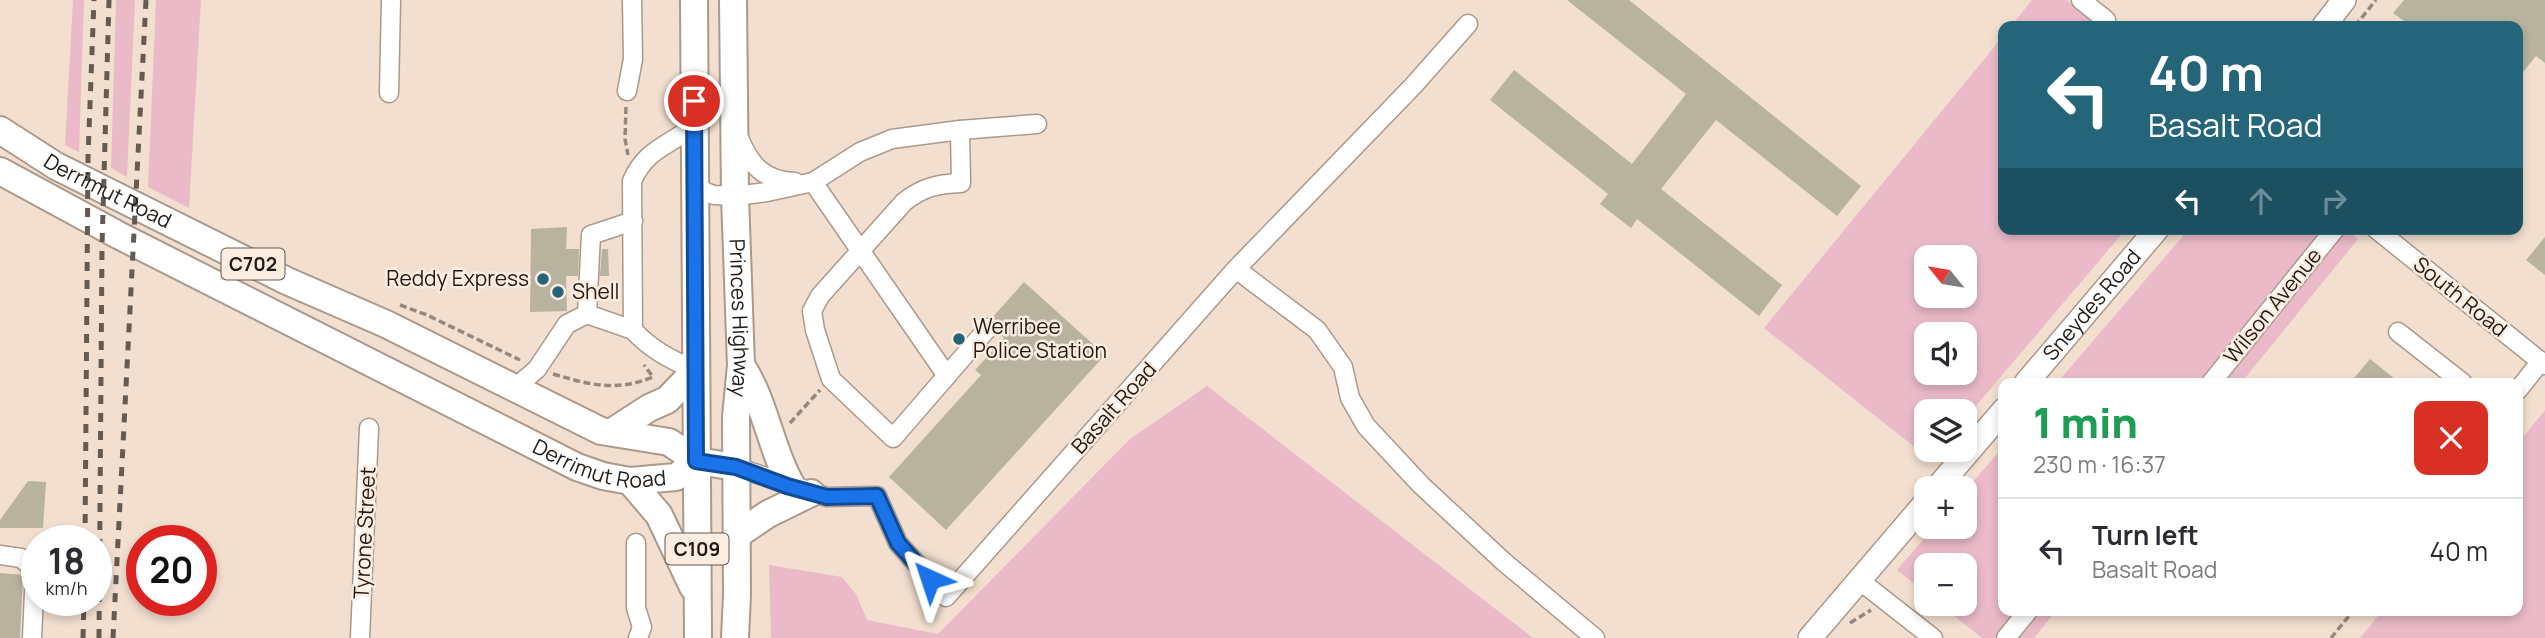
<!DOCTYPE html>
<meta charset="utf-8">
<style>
body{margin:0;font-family:Manrope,sans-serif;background:#f7f7f7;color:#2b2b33;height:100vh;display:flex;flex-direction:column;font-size:26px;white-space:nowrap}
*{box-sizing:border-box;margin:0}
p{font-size:23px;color:#7c7c81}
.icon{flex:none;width:38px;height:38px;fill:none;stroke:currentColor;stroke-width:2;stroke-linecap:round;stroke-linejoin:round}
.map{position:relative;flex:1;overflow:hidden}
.side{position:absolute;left:1998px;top:378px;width:525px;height:238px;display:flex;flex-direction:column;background:#fff;border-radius:14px;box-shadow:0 4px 10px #0003}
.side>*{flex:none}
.hud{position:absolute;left:1998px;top:21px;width:525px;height:214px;border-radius:14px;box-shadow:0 4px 10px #0003;background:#246579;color:#fff;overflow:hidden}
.needle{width:46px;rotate:300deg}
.buttons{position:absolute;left:1914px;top:245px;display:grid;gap:14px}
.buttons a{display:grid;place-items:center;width:63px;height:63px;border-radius:14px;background:#fff;box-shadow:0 4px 10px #0003;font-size:35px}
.speed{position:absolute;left:21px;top:525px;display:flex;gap:14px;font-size:35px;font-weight:700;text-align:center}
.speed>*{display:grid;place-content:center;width:91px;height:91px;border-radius:50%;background:#fff;box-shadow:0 4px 10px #0003;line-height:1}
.speed small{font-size:18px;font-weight:400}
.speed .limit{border:10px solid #d22;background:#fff;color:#111}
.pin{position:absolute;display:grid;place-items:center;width:60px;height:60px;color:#fff;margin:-30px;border:4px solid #fff;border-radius:50%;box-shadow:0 2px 7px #0007}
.me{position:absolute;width:77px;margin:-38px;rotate:318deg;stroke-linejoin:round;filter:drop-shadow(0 0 5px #0008)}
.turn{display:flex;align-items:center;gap:24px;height:147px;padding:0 35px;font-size:32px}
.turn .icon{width:91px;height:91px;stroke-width:2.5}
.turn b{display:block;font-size:49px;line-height:60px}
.lanes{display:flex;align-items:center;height:66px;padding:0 35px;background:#0003;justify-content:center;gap:35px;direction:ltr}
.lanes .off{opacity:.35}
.round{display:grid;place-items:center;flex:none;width:74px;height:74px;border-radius:14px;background:#f7f7f7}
.overview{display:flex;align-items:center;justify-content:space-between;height:119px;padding:0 35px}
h1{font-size:42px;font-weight:800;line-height:52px;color:#1e9e55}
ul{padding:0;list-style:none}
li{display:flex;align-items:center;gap:21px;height:105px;padding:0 35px;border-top:2px solid #e1e1e2}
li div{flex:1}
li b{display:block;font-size:26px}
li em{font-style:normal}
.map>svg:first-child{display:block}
.green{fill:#eabac8;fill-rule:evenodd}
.building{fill:#b8b39e}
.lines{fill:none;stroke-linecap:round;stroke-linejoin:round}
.minor-casing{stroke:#ab998a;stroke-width:21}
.major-casing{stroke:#ab998a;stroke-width:26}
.highway-casing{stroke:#ab998a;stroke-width:30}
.path{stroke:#96887d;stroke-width:3.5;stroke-dasharray:7 3.5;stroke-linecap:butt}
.minor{stroke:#fff;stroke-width:18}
.major{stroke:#fff;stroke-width:23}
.highway{stroke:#fff;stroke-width:26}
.rail{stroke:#665b53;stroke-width:5;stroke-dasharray:9 9;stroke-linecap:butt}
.route-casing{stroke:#114b97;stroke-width:18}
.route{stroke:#1a73e8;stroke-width:12}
.poi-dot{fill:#246579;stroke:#fcede0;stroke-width:2.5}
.labels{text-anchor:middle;stroke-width:5;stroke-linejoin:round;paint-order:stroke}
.shield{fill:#fcede0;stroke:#635952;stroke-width:2}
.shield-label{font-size:19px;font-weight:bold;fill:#211a15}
.street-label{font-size:21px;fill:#211a15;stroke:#fcede0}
.poi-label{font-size:21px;fill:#211a15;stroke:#fcede0;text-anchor:start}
</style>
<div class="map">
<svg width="2545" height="638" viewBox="0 0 2545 638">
<rect width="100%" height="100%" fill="#f2dfcf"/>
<!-- green -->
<g class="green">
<path d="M 73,0 L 84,0 L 79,152 L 65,145 Z"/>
<path d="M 116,0 L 135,0 L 127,177 L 111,168 Z"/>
<path d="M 156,0 L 201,0 L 189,208 L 148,187 Z"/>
<path d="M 2032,0 L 2067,0 L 2098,26 L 2011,26 Z"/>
<path d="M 2004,35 L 2004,229 L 2126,229 L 1965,419 L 1965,411 L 1927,411 L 1927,450 L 1939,450 L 1931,460 L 1764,328 ZM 1965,257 L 1965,296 L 1927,296 L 1927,257 ZM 1927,334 L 1965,334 L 1965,373 L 1927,373 Z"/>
<path d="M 2189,229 L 2345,229 L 2358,239 L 2241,383 L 2057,383 Z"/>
<path d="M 1207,386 L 1533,638 L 771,638 L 769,565 L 842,577 L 856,594 L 867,620 L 938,634 L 1130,439 Z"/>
<path d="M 2545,410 L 2545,638 L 2360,638 L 2382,611 L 2518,611 L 2518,443 Z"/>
<path d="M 2004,446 L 2004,611 L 2056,611 L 2034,638 L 1982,638 L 1939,604 L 1965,604 L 1965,565 L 1927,565 L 1927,594 L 1897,570 L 1934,527 L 1965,527 L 1965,491 Z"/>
</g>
<!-- building -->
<g class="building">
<path d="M 1567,0 L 1629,0 L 1861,186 L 1837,216 L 1716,120 L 1661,189 L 1782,285 L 1759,316 L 1637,219 L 1631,228 L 1600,204 L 1608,194 L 1490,100 L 1514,70 L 1632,164 L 1686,94 Z"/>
<path d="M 2404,0 L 2545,0 L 2545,63 L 2536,56 L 2518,78 L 2518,26 L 2411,26 L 2393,13 Z"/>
<path d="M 567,227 L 566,249 L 579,249 L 578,276 L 566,276 L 567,311 L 530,312 L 531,229 Z"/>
<path d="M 2545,237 L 2545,275 L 2526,260 Z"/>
<path d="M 602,249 L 608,249 L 609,276 L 600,276 Z"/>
<path d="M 1024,282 L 1105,355 L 946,530 L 889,477 L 981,375 L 975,370 L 1004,338 L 1000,334 L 1004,330 L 992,318 Z"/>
<path d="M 2370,359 L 2400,383 L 2350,383 Z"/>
<path d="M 28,481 L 46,482 L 43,528 L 0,528 L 0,520 Z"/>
<path d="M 0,573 L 23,575 L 20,638 L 0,638 Z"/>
</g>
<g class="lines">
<defs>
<g id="minor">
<path d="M 2081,0 L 2106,20"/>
<path d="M 627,91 L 633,59 L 632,0"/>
<path d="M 389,93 L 391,0"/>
<path d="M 694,126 C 668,146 646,149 632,181 L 633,330 C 650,349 672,361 696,370"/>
<path d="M 960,130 L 961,183 C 937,184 923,187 904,202 L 820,296 L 812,311 L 815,330 L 831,379 L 893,438 L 988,328"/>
<path d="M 739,138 C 750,165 764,181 795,182"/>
<path d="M 813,182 L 947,376"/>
<path d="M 695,183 L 705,192 L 714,195 L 735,196 L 767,192 L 813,182 L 860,152 L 892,139 L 960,130 L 1037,124"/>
<path d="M 2376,229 L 2545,365"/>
<path d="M 1236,269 L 1317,330 L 1343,367 L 1350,398 L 1366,426 L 1421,485 L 1504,562 L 1595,638"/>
<path d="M 587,314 L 633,330"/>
<path d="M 2398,332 L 2463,383"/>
<path d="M 2211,383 L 2335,229"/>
<path d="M 515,388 L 537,369 L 567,324 L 587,314 L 591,235 L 633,221"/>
<path d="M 2518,390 L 2541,361"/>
<path d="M 736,467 L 827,497 L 877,496 L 898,543 L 946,597 L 1236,269 L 1413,86 L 1468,24"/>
<path d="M 636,543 L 636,608 L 642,627 L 638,638"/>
<path d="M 0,555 L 21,558 L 35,570 L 32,638"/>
<path d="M 1859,580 L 1933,638"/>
<path d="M 360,638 L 369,428"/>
<path d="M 2006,638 L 2028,611"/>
</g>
<g id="major">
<path d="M 2324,26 L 2344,0"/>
<path id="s1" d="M 2026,383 L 2157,229"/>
<path d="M 1937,488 L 2004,410"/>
<path d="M 1810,638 L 1927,501"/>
</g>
<g id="highway">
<path d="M 694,0 L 698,638"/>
<path id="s2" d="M 733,0 L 735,196 L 741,365 L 736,417 L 737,595 L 735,638"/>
<path id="s3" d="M 0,130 L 56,166 L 287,281 L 386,324 L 601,431 L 669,442 L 697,461 L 736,467"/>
<path id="s4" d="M 0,171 L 120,236 L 577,467 L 603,476 L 630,481 L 676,477 L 697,461"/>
<path d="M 741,365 C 766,403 770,449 793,488"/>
<path d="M 612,432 L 649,408 L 667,400 L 696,370"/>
<path d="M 630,481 L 659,515 L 693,587"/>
<path d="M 737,535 L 768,514 L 811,493"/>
</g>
</defs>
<!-- minor casing -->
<use href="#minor" class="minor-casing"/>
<!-- major casing -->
<use href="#major" class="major-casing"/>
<!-- highway casing -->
<use href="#highway" class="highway-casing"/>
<!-- path -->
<g class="path">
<path d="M 2355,26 L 2376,0"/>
<path d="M 626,107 L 625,139 L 628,155"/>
<path d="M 400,305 L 427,315 L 520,360"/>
<path d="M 553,374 C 591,385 615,392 653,377 L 644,365"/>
<path d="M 790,423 L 820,390"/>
<path d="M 1850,623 L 1871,610"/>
<path d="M 2331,638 L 2353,611"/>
</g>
<!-- minor -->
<use href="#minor" class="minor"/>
<!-- major -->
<use href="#major" class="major"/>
<!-- highway -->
<use href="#highway" class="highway"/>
<!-- rail -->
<g class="rail">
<path d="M 85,541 L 88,157 L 94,0"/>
<path d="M 83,638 L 84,600"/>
<path d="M 99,638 L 102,247 L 109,0"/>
<path d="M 113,638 L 146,0"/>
</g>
</g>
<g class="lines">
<defs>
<path id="route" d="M 694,101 L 696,461 L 736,467 L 787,486 L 827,497 L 877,496 L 898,543 L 930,579"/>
</defs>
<!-- route casing -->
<use href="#route" class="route-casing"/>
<!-- route -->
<use href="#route" class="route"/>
</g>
<!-- markers -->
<g class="poi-dot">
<circle cx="543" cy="279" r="7"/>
<circle cx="558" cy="292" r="7"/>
<circle cx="959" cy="339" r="7"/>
</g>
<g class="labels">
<!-- shield labels -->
<g class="shield">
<rect x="221.5" y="248.5" width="63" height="31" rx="5"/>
<rect x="665.5" y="533.5" width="63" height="31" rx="5"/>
</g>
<g class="shield-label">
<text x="253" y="271">C702</text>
<text x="697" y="556">C109</text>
</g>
<!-- street labels -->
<g class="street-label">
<text dy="7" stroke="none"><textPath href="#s3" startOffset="124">Derrimut Road</textPath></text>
<text transform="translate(2460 297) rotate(39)" y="7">South Road</text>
<text dy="7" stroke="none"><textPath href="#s1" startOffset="102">Sneydes Road</textPath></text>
<text transform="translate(2273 306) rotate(-51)" y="7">Wilson Avenue</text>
<text dy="7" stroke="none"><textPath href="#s2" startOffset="318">Princes Highway</textPath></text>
<text transform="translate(1114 408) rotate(-48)" y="7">Basalt Road</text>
<text dy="7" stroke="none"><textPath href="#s4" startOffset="670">Derrimut Road</textPath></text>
<text transform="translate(365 533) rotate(-87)" y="7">Tyrone Street</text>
</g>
<!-- poi labels -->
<g class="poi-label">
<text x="529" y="286" text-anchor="end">Reddy Express</text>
<text x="572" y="299">Shell</text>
<text x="973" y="334">Werribee<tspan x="973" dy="24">Police Station</tspan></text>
</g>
</g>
</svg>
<div class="buttons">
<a><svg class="needle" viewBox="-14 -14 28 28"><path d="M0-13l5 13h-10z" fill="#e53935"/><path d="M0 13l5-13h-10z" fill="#7c7c81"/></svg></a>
<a><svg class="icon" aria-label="sound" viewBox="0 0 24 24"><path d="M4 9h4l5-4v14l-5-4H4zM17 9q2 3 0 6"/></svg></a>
<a><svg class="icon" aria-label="layers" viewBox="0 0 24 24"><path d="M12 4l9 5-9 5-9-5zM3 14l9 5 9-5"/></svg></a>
<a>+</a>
<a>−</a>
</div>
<div class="speed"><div>18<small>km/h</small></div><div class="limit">20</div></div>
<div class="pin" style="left:694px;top:101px;background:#d93025"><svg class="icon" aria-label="arrive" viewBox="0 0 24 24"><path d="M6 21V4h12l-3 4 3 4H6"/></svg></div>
<svg class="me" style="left:930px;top:579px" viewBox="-20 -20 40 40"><path d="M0-17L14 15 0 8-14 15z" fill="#1a73e8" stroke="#fff" stroke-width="4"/></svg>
<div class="hud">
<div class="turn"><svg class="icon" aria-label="left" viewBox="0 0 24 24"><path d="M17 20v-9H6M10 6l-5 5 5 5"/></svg><div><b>40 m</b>Basalt Road</div></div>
<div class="lanes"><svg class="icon" aria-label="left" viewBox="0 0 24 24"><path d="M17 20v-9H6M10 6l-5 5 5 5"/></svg><svg class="icon off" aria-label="ahead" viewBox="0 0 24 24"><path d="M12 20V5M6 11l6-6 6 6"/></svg><svg class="icon off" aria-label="right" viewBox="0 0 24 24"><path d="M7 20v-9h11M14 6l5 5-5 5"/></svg></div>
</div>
<section class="side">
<div class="overview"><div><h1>1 min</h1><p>230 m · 16:37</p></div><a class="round" style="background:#d93025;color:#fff"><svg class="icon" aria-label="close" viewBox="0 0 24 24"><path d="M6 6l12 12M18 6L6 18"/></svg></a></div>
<ul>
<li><svg class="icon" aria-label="left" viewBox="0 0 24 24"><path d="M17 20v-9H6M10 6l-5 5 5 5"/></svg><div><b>Turn left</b><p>Basalt Road</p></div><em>40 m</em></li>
</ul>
</section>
</div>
